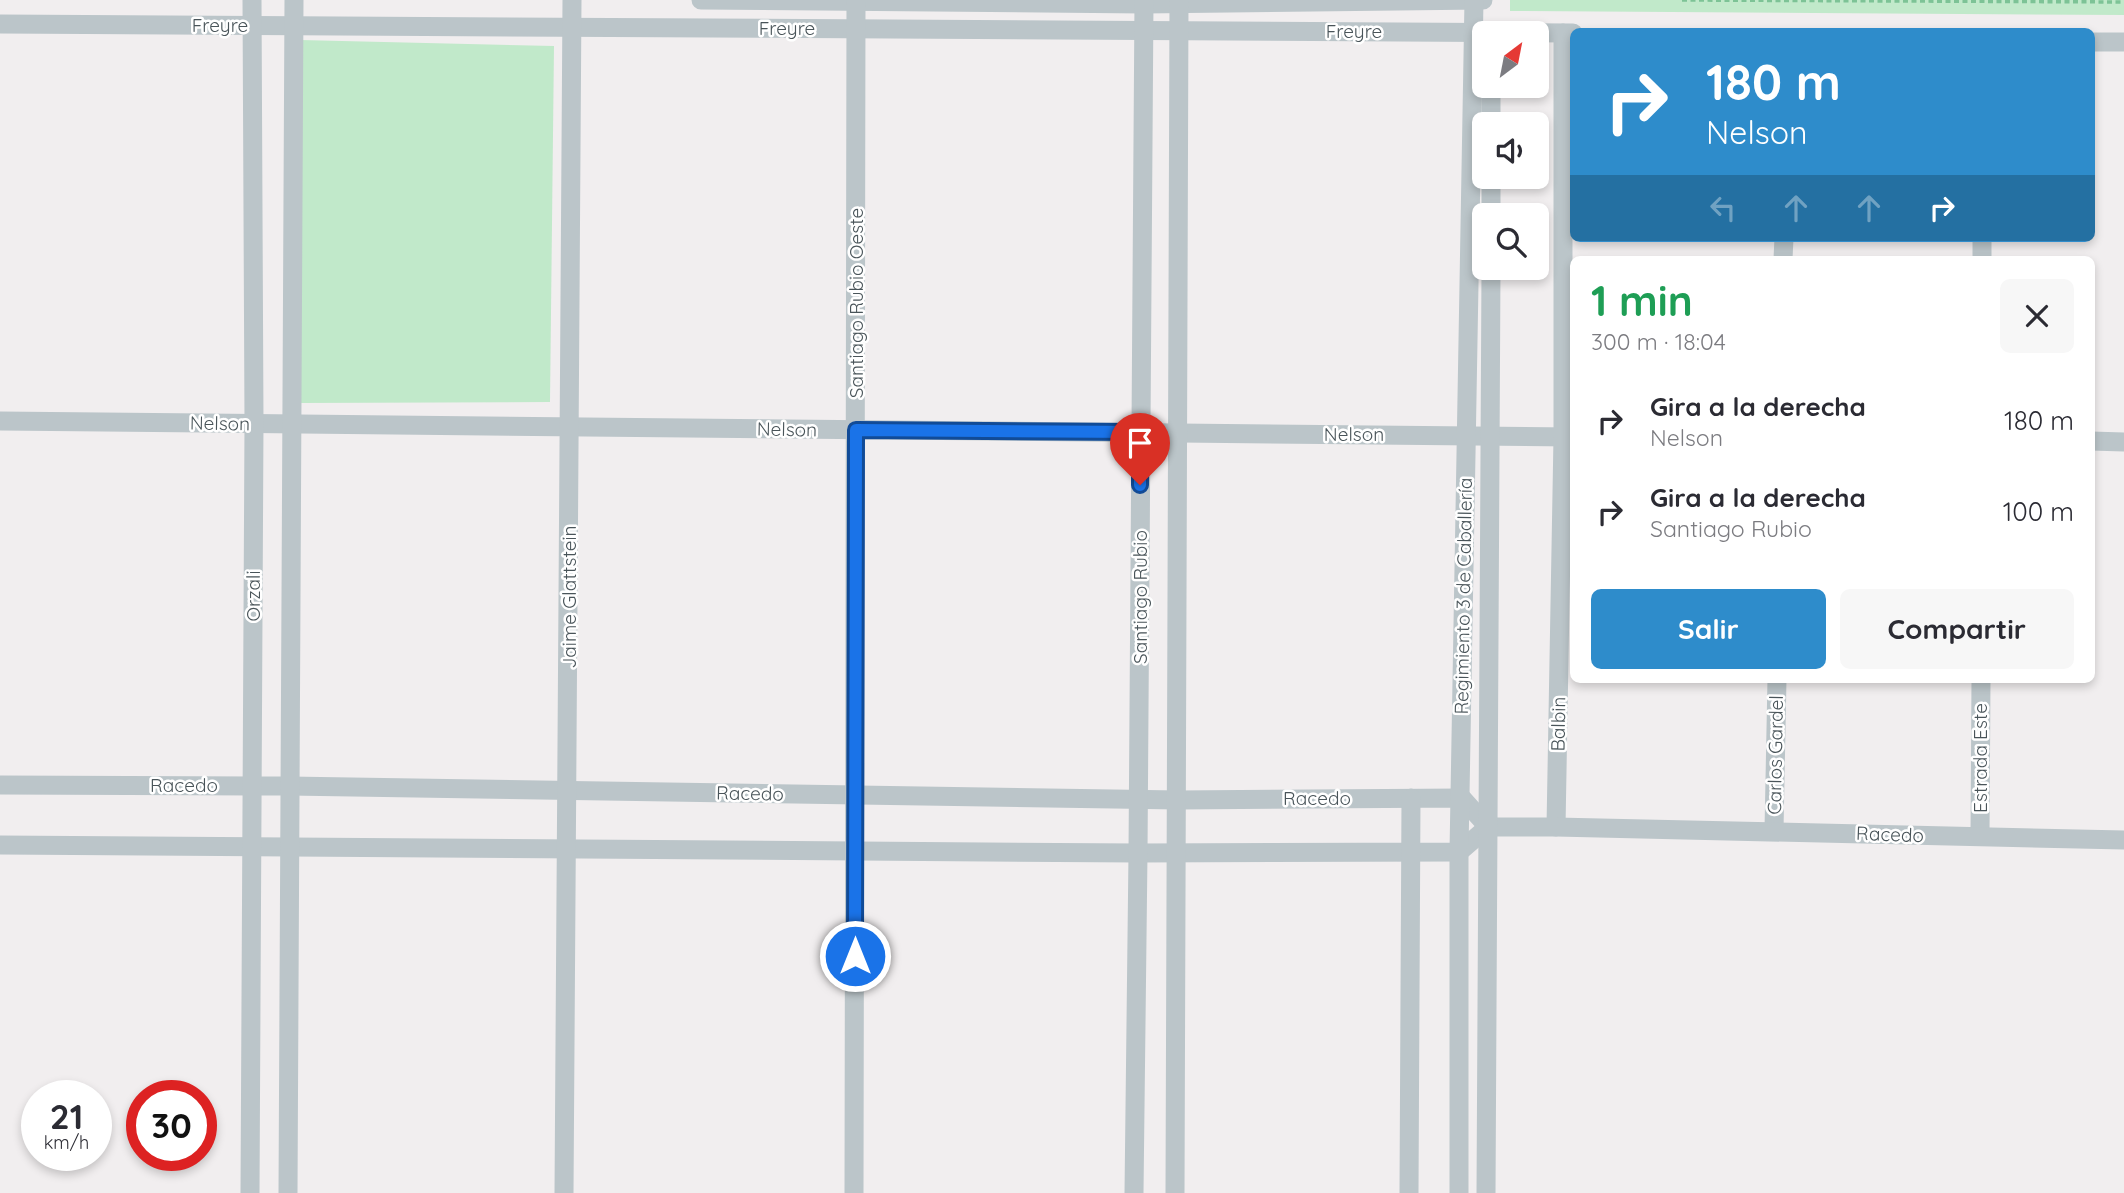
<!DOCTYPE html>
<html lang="es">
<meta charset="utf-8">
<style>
body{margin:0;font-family:Quicksand,sans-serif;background:#f7f7f7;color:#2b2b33;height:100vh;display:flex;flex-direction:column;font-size:26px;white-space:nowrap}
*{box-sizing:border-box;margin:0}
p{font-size:23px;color:#7c7c81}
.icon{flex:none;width:38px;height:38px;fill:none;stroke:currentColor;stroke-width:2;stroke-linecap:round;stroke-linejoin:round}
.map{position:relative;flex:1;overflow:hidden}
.details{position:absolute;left:1570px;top:256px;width:525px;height:427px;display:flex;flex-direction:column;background:#fff;border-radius:10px;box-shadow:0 4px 10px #0003}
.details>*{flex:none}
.hud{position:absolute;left:1570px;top:28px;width:525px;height:214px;border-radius:10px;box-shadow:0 4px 10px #0003;background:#2e8ccb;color:#fff;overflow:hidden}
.needle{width:46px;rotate:32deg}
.fabs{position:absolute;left:1472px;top:21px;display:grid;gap:14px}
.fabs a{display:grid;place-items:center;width:77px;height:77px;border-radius:10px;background:#fff;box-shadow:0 4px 10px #0003;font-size:35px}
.speed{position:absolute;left:21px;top:1080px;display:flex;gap:14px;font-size:35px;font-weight:700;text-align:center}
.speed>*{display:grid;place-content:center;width:91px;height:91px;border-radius:50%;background:#fff;box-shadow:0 4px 10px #0003;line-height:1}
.speed small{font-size:18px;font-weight:400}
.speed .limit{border:10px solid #d22;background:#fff;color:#111}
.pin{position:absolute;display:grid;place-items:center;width:60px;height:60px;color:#fff;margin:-72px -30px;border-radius:50% 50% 50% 0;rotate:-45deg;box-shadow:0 0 7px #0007}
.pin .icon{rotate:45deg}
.me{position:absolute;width:77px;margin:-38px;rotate:0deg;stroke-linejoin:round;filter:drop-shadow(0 0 5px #0008)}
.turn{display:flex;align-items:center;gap:24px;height:147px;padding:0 21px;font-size:32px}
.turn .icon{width:91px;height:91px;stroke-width:2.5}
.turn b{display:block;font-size:49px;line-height:60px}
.lanes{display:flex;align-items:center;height:66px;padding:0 21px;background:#0003;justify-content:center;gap:35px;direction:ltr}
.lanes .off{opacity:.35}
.round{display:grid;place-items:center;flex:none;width:74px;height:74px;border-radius:10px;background:#f7f7f7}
.head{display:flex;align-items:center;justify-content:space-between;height:119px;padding:0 21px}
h1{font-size:42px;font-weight:800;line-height:52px;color:#1e9e55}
.action{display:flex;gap:14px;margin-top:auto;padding:14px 21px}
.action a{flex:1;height:80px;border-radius:10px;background:#2e8ccb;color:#fff;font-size:28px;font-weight:800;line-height:80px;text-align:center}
.action a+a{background:#f7f7f7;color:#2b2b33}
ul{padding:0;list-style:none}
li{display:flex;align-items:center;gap:21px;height:91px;padding:0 21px}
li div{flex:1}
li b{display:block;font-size:26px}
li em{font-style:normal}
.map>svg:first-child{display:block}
.park{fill:#c1e9ca}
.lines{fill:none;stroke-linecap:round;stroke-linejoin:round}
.path{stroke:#7dc396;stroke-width:3.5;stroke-dasharray:5 3.5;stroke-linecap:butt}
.minor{stroke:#bbc5c9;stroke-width:19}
.route-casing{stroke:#114b97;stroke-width:18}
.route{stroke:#1a73e8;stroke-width:12}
.labels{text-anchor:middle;stroke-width:5;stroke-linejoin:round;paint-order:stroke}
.street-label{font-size:19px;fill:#495459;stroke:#fff}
</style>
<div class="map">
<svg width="2124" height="1193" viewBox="0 0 2124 1193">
<rect width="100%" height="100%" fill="#f1eeef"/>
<!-- park -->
<g class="park">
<path d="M 1510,0 L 2124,0 L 2124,15 L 1510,11 Z"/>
<path d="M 300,40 L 554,46 L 550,402 L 301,403 Z"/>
</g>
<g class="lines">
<!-- path -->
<path class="path" d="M 1682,0 L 2124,2"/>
<!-- minor -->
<g class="minor">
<path d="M 701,0 L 1144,4 L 1483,0"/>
<path d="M 0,24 L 1573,33"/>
<path d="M 2091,42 L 2124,42"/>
<path d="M 1491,124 L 1491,86"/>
<path d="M 1491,215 L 1491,177"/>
<path d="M 1783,259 L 1784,238"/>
<path d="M 1982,259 L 1982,238"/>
<path d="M 0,421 L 1573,437"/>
<path d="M 2091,441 L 2124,442"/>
<path d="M 0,785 L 289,786 L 1178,800 L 1462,798 L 1488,827"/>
<path d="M 1556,827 L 1563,437 L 1563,33"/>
<path d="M 1774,830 L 1777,679"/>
<path d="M 1980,836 L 1981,679"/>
<path d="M 0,845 L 1138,853 L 1459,852 L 1488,827 L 1556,827 L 2124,840"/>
<path d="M 250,1193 L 254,423 L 252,0"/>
<path d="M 288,1193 L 294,0"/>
<path d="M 564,1193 L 572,0"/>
<path d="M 854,1193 L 856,0"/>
<path d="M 1134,1193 L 1138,853 L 1144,0"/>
<path d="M 1175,1193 L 1179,0"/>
<path d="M 1409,1193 L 1411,798"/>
<path d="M 1459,1193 L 1459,852 L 1474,0"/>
<path d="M 1486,1193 L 1491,268"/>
</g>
</g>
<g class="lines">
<defs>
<path id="route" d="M 855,956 L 856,430 L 1140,432 L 1140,485"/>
</defs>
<!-- route casing -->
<use href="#route" class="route-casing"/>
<!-- route -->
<use href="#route" class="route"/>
</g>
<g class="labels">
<!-- street labels -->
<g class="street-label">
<text x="220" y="32">Freyre</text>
<text x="787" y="35">Freyre</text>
<text x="1354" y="38">Freyre</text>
<text transform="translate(856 303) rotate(-90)" y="7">Santiago Rubio Oeste</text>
<text transform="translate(220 423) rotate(1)" y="7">Nelson</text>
<text transform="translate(787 429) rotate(1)" y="7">Nelson</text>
<text x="1354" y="441">Nelson</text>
<text transform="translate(253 596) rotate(-90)" y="7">Orzali</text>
<text transform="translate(1463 596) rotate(-89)" y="7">Regimiento 3 de Caballería</text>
<text transform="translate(569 597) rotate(-90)" y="7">Jaime Glattstein</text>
<text transform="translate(1140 597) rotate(-90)" y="7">Santiago Rubio</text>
<text transform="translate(1558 724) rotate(-89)" y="7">Balbin</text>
<text transform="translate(1775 755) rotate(-89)" y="7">Carlos Gardel</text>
<text transform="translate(1980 758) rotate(-90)" y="7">Estrada Este</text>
<text x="184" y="792">Racedo</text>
<text transform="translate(750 793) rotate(1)" y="7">Racedo</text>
<text x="1317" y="805">Racedo</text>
<text transform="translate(1890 834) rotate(2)" y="7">Racedo</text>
</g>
</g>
</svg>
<div class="fabs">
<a><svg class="needle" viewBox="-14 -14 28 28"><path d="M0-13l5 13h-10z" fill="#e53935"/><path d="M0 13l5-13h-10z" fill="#7c7c81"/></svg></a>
<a><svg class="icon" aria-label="sound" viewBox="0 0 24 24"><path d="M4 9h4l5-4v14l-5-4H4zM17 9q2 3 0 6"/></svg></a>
<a><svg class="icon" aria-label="search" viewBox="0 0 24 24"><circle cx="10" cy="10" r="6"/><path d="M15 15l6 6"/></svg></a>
</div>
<div class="speed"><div>21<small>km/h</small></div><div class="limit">30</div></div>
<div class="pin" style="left:1140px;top:485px;background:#d93025"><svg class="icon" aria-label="arrive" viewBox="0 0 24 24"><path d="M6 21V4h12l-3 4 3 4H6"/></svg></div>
<svg class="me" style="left:855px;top:956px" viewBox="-20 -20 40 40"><circle r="17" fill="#1a73e8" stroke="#fff" stroke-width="3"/><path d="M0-11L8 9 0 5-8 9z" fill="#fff"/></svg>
<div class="hud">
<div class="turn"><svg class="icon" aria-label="right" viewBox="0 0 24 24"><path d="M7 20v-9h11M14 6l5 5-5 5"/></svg><div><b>180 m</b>Nelson</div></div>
<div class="lanes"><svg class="icon off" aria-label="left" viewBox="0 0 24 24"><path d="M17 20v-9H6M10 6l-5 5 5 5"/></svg><svg class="icon off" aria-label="ahead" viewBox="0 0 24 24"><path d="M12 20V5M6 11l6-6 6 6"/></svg><svg class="icon off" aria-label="ahead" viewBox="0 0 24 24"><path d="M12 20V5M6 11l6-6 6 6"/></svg><svg class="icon" aria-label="right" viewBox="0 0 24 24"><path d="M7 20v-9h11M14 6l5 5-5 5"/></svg></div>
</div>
<section class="details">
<div class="head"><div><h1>1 min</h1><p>300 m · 18:04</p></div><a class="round"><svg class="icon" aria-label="close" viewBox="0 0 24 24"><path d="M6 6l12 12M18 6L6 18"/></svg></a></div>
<ul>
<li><svg class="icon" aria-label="right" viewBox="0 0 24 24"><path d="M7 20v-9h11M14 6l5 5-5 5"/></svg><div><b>Gira a la derecha</b><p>Nelson</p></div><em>180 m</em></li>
<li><svg class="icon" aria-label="right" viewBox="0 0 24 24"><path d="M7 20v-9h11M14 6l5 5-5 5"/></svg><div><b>Gira a la derecha</b><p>Santiago Rubio</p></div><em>100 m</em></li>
</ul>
<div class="action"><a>Salir</a><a>Compartir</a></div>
</section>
</div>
